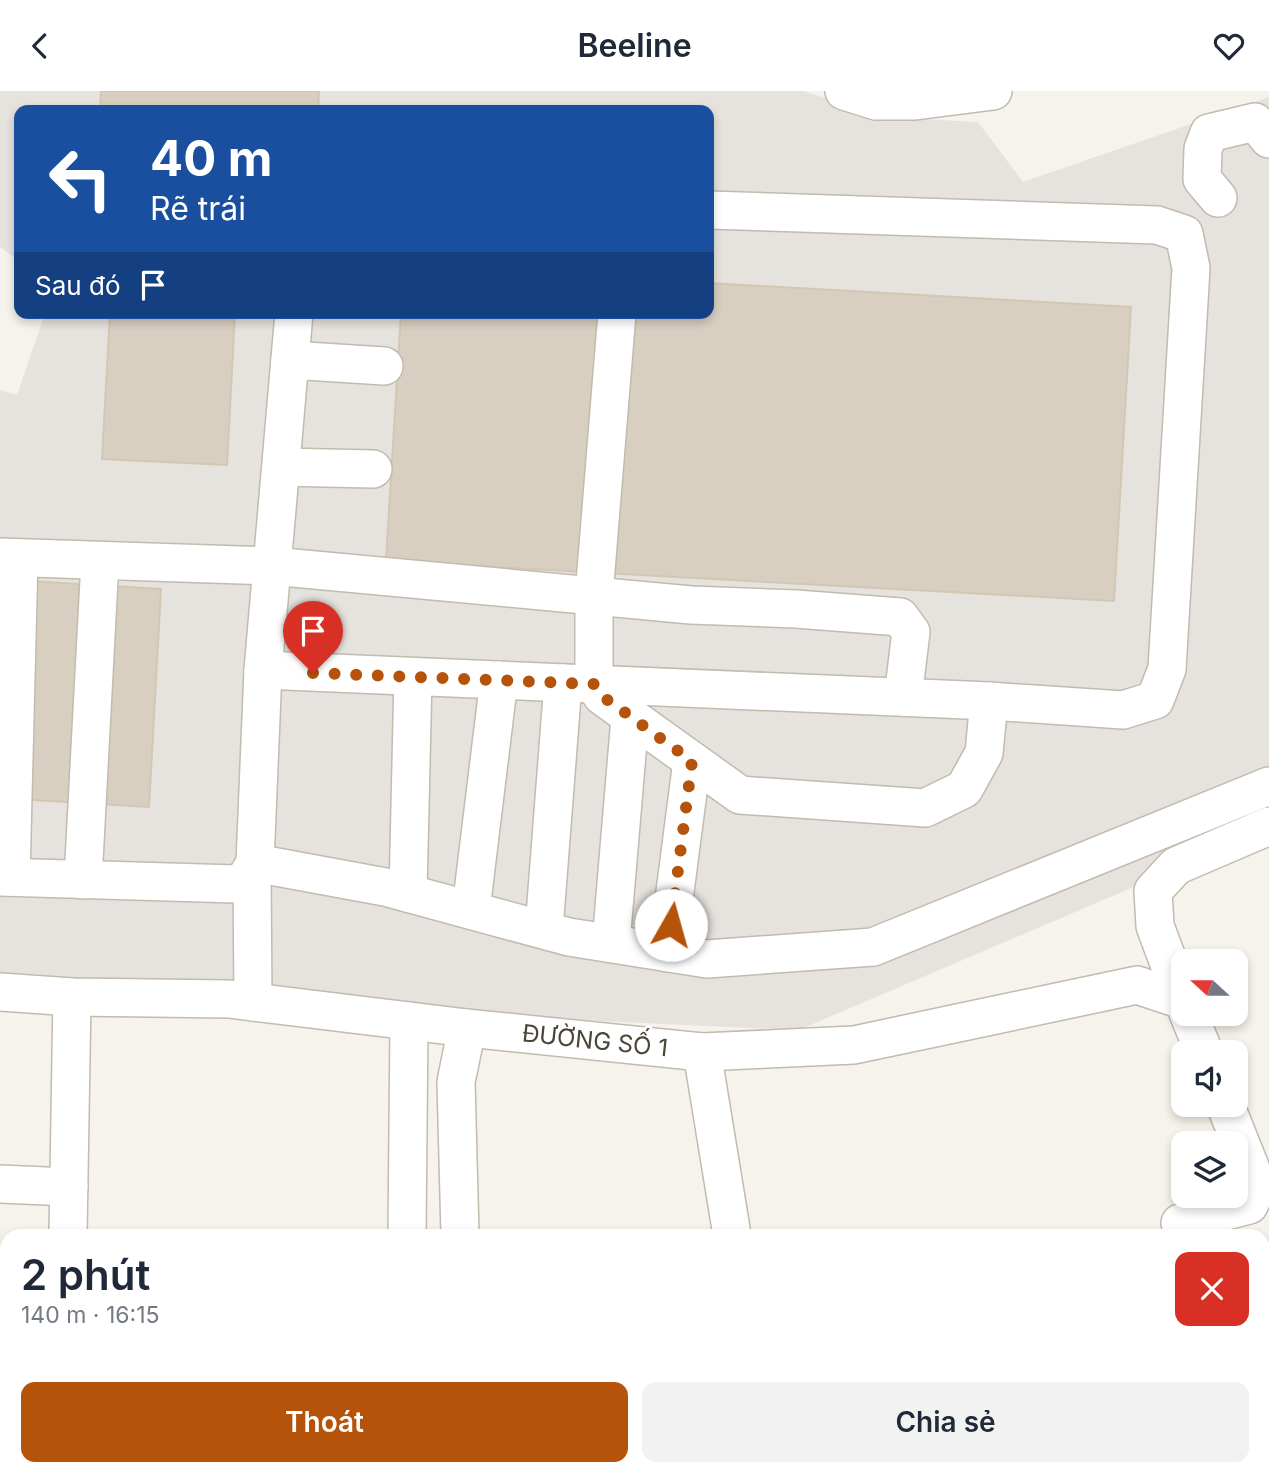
<!DOCTYPE html>
<html lang="vi">
<meta charset="utf-8">
<style>
body{margin:0;font-family:Inter,sans-serif;background:#f2f2f3;color:#1f2937;height:100vh;display:flex;flex-direction:column;font-size:26px;white-space:nowrap}
*{box-sizing:border-box;margin:0}
p{font-size:23px;color:#747a83}
.icon{flex:none;width:38px;height:38px;fill:none;stroke:currentColor;stroke-width:2;stroke-linecap:round;stroke-linejoin:round}
.map{position:relative;flex:1;overflow:hidden}
.sheet{position:absolute;left:0px;top:1138px;width:1270px;height:247px;display:flex;flex-direction:column;background:#fff;border-radius:21px 21px 0 0;box-shadow:0 4px 10px #0003}
.sheet>*{flex:none}
.guide{position:absolute;left:14px;top:14px;width:700px;height:214px;border-radius:14px;box-shadow:0 4px 10px #0003;background:#1a4fa0;color:#fff;overflow:hidden}
.needle{width:46px;rotate:291deg}
.controls{position:absolute;left:1171px;top:858px;display:grid;gap:14px}
.controls a{display:grid;place-items:center;width:77px;height:77px;border-radius:14px;background:#fff;box-shadow:0 4px 10px #0003;font-size:35px}
.pin{position:absolute;display:grid;place-items:center;width:60px;height:60px;color:#fff;margin:-72px -30px;border-radius:50% 50% 50% 0;rotate:-45deg;box-shadow:0 0 7px #0007}
.pin .icon{rotate:45deg}
.me{position:absolute;width:77px;margin:-38px;rotate:7deg;stroke-linejoin:round;filter:drop-shadow(0 0 5px #0008)}
.turn{display:flex;align-items:center;gap:24px;height:147px;padding:0 21px;font-size:32px}
.turn .icon{width:91px;height:91px;stroke-width:2.5}
.turn b{display:block;font-size:49px;line-height:60px}
.then{display:flex;align-items:center;height:66px;padding:0 21px;background:#0003;gap:14px;font-size:26px}
.round{display:grid;place-items:center;flex:none;width:74px;height:74px;border-radius:14px;background:#f2f2f3}
.head{display:flex;align-items:center;justify-content:space-between;height:119px;padding:0 21px}
h1{font-size:42px;font-weight:600;line-height:52px}
.button{display:flex;gap:14px;margin-top:auto;padding:14px 21px}
.button a{flex:1;height:80px;border-radius:14px;background:#b45309;color:#fff;font-size:28px;font-weight:600;line-height:80px;text-align:center}
.button a+a{background:#f2f2f3;color:#1f2937}
header{display:flex;justify-content:space-between;align-items:center;height:91px;padding:0 21px;background:#fff;font-size:32px;font-weight:600}
.map>svg:first-child{display:block}
.industrial{fill:#e6e2dd}
.building{fill:#d8cfc1;stroke:#d3c7b4;stroke-width:2}
.lines{fill:none;stroke-linecap:round;stroke-linejoin:round}
.minor-casing{stroke:#c2bbae;stroke-width:40}
.minor{stroke:#fff;stroke-width:37}
.route{stroke:#b45309;stroke-width:12;stroke-dasharray:0 21.6}
.labels{text-anchor:middle;stroke-width:5;stroke-linejoin:round;paint-order:stroke}
.street-label{font-size:24px;fill:#4b4439;stroke:#fff}
</style>
<header><svg class="icon" aria-label="back" viewBox="0 0 24 24"><path d="M15 5l-7 7 7 7"/></svg>Beeline<svg class="icon" aria-label="heart" viewBox="0 0 24 24"><path d="M12 20l-8-8c-3-5 5-10 8-4 3-6 11-1 8 4z"/></svg></header>
<div class="map">
<svg width="1269" height="1383" viewBox="0 0 1269 1383">
<rect width="100%" height="100%" fill="#f6f3ec"/>
<!-- industrial -->
<path class="industrial" d="M 0,0 L 804,0 L 883,26 L 978,31 L 1023,91 L 1269,6 L 1269,738 L 799,939 L 0,903 L 0,299 L 17,304 L 45,222 L 709,222 L 709,19 L 19,19 L 19,170 L 0,156 Z"/>
<!-- building -->
<g class="building">
<path d="M 101,0 L 319,0 L 318,19 L 100,19 Z"/>
<path d="M 709,192 L 1131,216 L 1114,510 L 386,470 L 401,222 L 709,222 Z"/>
<path d="M 110,222 L 235,222 L 227,374 L 102,368 Z"/>
<path d="M 13,489 L 161,498 L 149,716 L 0,707 Z"/>
</g>
<g class="lines">
<defs>
<g id="minor">
<path d="M 844,0 L 876,10 L 915,10 L 993,0"/>
<path d="M 1218,107 L 1202,88 L 1203,58 L 1209,42 L 1255,31 L 1269,48"/>
<path d="M 617,222 L 594,504 L 594,593 L 602,605 L 740,704 L 925,717 L 964,698 L 984,662 L 989,610"/>
<path d="M 290,269 L 384,275"/>
<path d="M 281,376 L 373,378"/>
<path d="M 0,466 L 272,475 L 691,514 L 796,518 L 900,526 L 911,541 L 903,606"/>
<path d="M 263,579 L 989,610 L 1123,619 L 1155,609 L 1167,578 L 1191,177 L 1184,143 L 1157,134 L 709,119"/>
<path d="M 255,772 L 385,796 L 569,846 L 707,868 L 873,856 L 1269,695"/>
<path d="M 252,780 L 253,911"/>
<path d="M 0,786 L 236,793 L 246,787 L 255,772 L 263,579 L 294,222"/>
<path d="M 11,786 L 19,467"/>
<path d="M 83,789 L 100,470"/>
<path d="M 408,802 L 413,586"/>
<path d="M 471,818 L 499,589"/>
<path d="M 544,838 L 563,592"/>
<path d="M 611,852 L 630,627"/>
<path d="M 667,862 L 692,670"/>
<path d="M 0,901 L 72,906 L 229,908 L 467,937 L 702,961 L 854,954 L 1137,894 L 1182,909"/>
<path d="M 1183,910 L 1155,835 L 1153,800 L 1176,775 L 1269,735"/>
<path d="M 1188,922 L 1204,961"/>
<path d="M 702,961 L 732,1144"/>
<path d="M 0,1093 L 69,1096"/>
<path d="M 1180,1132 L 1249,1114 L 1258,1096 L 1225,1013"/>
<path d="M 68,1144 L 72,906"/>
<path d="M 407,1144 L 409,930"/>
<path d="M 460,1144 L 456,991 L 467,937"/>
<path d="M 1264,1275 L 1269,1273"/>
<path d="M 175,1377 L 176,1383"/>
<path d="M 406,1377 L 407,1383"/>
<path d="M 840,1377 L 841,1383"/>
<path d="M 1016,1377 L 1017,1383"/>
<path d="M 1112,1377 L 1112,1383"/>
<path d="M 742,1383 L 784,1377"/>
</g>
</defs>
<!-- minor casing -->
<use href="#minor" class="minor-casing"/>
<!-- minor -->
<use href="#minor" class="minor"/>
</g>
<g class="lines">
<!-- route -->
<path class="route" d="M 313,582 L 594,593 L 602,605 L 692,670 L 671,834"/>
</g>
<g class="labels">
<!-- street labels -->
<g class="street-label">
<text transform="translate(595 950) rotate(6)" y="8">ĐƯỜNG SỐ 1</text>
</g>
</g>
</svg>
<div class="controls">
<a><svg class="needle" viewBox="-14 -14 28 28"><path d="M0-13l5 13h-10z" fill="#e53935"/><path d="M0 13l5-13h-10z" fill="#747a83"/></svg></a>
<a><svg class="icon" aria-label="sound" viewBox="0 0 24 24"><path d="M4 9h4l5-4v14l-5-4H4zM17 9q2 3 0 6"/></svg></a>
<a><svg class="icon" aria-label="layers" viewBox="0 0 24 24"><path d="M12 4l9 5-9 5-9-5zM3 14l9 5 9-5"/></svg></a>
</div>
<div class="pin" style="left:313px;top:582px;background:#d93025"><svg class="icon" aria-label="arrive" viewBox="0 0 24 24"><path d="M6 21V4h12l-3 4 3 4H6"/></svg></div>
<svg class="me" style="left:671px;top:834px" viewBox="-20 -20 40 40"><circle r="19" fill="#fff"/><path d="M0-13L10 11 0 6-10 11z" fill="#b45309"/></svg>
<div class="guide">
<div class="turn"><svg class="icon" aria-label="left" viewBox="0 0 24 24"><path d="M17 20v-9H6M10 6l-5 5 5 5"/></svg><div><b>40 m</b>Rẽ trái</div></div>
<div class="then">Sau đó<svg class="icon" aria-label="arrive" viewBox="0 0 24 24"><path d="M6 21V4h12l-3 4 3 4H6"/></svg></div>
</div>
<section class="sheet">
<div class="head"><div><h1>2 phút</h1><p>140 m · 16:15</p></div><a class="round" style="background:#d93025;color:#fff"><svg class="icon" aria-label="close" viewBox="0 0 24 24"><path d="M6 6l12 12M18 6L6 18"/></svg></a></div>
<div class="button"><a>Thoát</a><a>Chia sẻ</a></div>
</section>
</div>
